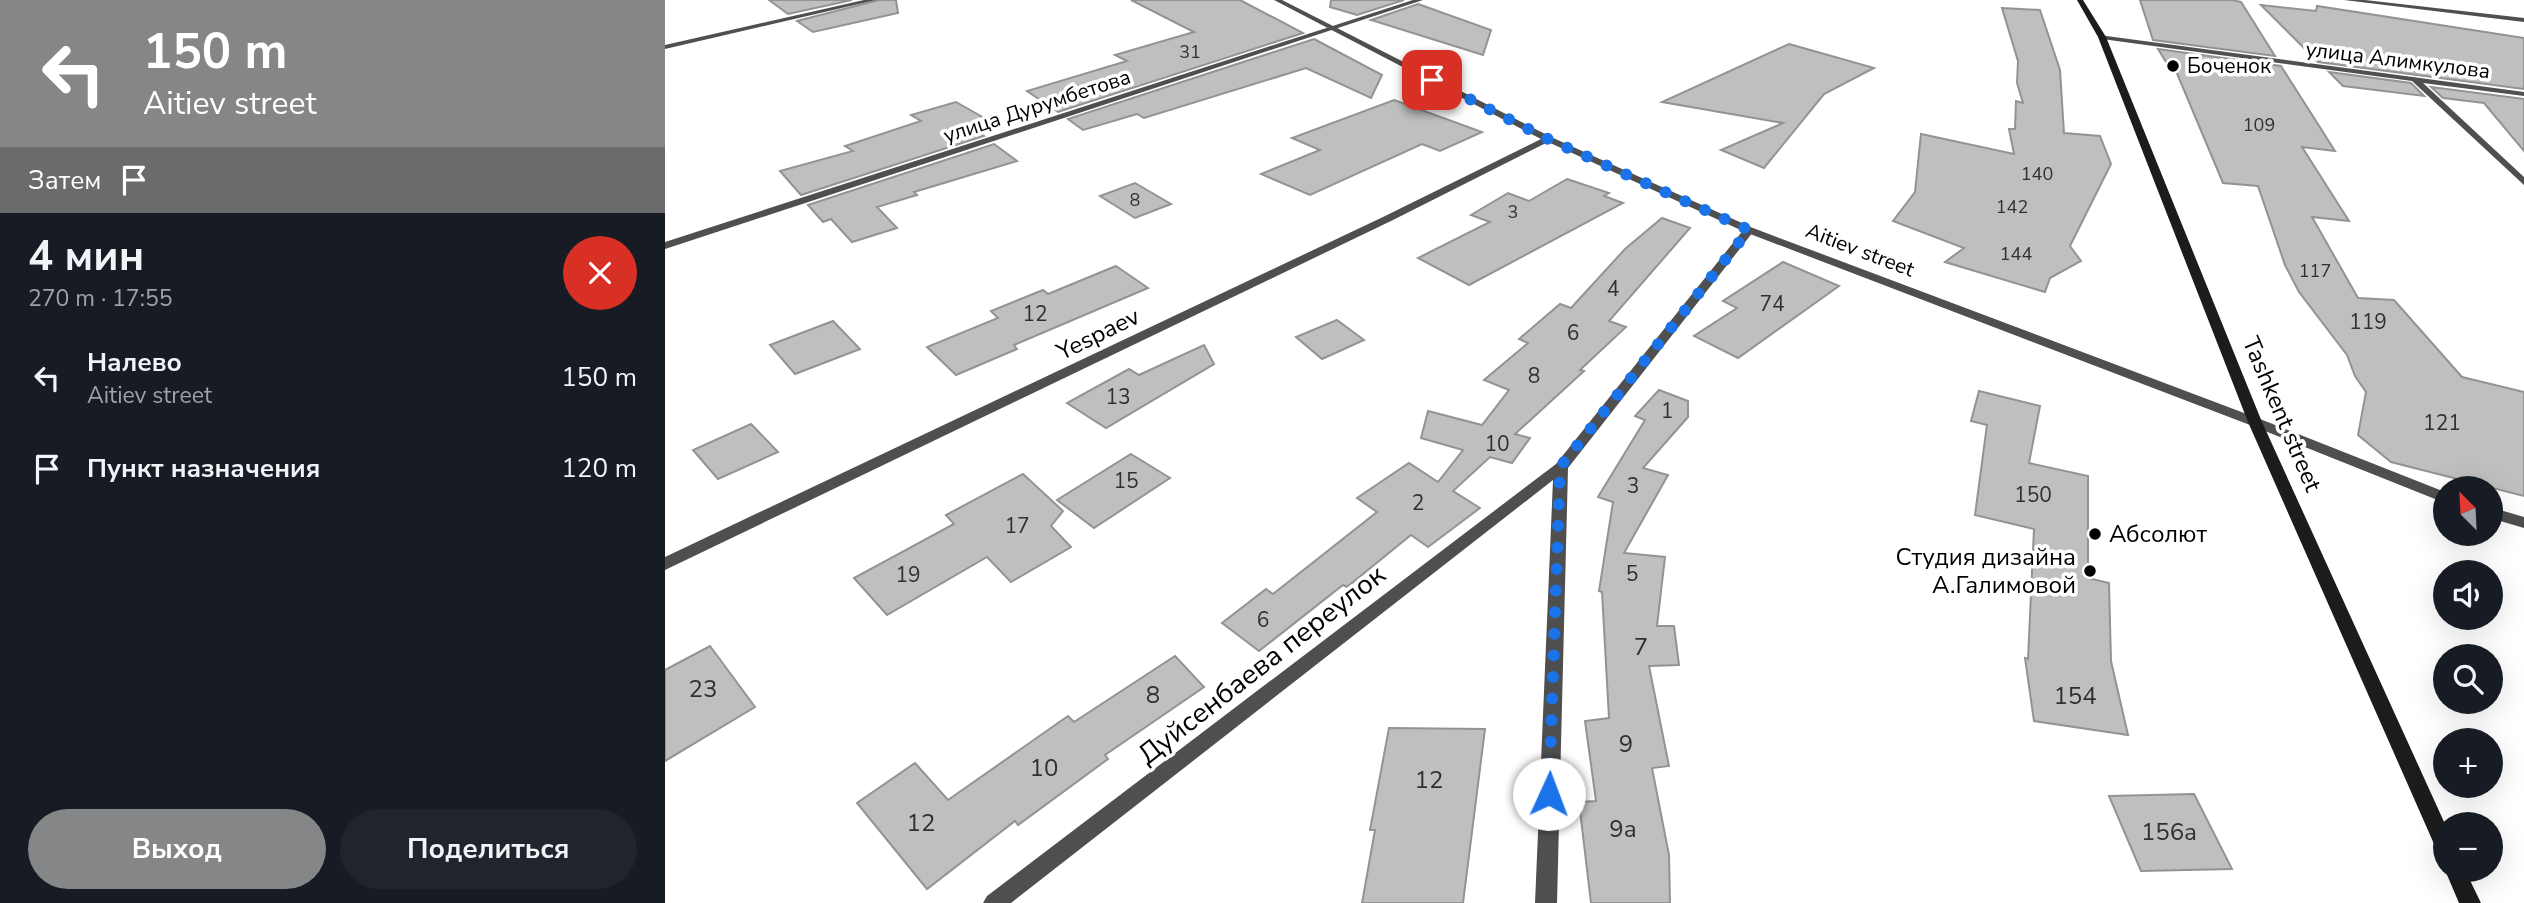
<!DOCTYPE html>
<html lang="ru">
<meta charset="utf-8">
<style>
body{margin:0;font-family:"Nunito Sans",sans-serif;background:#20242c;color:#f1f3f6;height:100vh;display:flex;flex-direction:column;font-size:26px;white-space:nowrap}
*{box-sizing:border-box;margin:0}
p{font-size:23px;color:#9ea1a6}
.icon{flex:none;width:38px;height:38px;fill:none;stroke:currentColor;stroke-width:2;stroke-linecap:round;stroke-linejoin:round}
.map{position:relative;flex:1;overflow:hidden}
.sheet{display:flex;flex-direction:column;background:#171b24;width:665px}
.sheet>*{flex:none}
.guide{background:#858687;color:#fff;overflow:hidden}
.needle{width:46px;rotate:336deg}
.controls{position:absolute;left:1768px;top:476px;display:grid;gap:14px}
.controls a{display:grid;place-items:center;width:70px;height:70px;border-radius:50%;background:#171b24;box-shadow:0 7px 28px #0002;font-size:35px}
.pin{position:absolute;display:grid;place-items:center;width:60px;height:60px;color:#fff;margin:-30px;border-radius:14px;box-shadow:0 4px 10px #0006}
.me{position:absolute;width:77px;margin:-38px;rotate:2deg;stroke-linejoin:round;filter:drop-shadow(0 0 5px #0008)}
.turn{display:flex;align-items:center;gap:24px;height:147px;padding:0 28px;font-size:32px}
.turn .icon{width:91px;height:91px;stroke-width:2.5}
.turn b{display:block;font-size:49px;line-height:60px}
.then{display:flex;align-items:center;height:66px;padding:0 28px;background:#0003;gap:14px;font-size:26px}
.round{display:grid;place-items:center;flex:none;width:74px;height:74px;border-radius:37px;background:#20242c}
.summary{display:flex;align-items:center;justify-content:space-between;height:119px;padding:0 28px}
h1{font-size:42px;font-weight:700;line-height:52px}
.cta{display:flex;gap:14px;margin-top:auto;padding:14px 28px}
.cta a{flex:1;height:80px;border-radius:42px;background:#858687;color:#fff;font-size:28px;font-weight:700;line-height:80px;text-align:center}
.cta a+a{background:#20242c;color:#f1f3f6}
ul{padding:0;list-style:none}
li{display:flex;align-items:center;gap:21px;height:91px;padding:0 28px}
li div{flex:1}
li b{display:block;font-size:26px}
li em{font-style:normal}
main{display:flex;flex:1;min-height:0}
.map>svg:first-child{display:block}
.building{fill:#bfbfbf;stroke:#939393;stroke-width:2}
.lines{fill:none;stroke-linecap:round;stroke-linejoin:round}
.minor{fill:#4f4f4f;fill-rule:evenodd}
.tertiary{fill:#4f4f4f;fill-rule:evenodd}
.secondary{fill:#1c1c1c;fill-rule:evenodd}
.route{stroke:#1a73e8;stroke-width:12;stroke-dasharray:0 21.6}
.poi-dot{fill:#000;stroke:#fff;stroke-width:2.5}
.labels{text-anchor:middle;stroke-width:7;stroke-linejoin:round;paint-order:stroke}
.far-number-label{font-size:18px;fill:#303030}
.far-street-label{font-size:21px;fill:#000;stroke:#fff}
.far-poi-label{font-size:21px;fill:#000;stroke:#fff;text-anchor:start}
.number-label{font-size:21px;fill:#303030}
.street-label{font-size:24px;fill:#000;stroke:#fff}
.poi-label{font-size:24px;fill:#000;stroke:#fff;text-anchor:start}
.near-number-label{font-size:24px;fill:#303030}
.near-street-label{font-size:28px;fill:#000;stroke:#fff}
</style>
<main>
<section class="sheet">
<div class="guide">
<div class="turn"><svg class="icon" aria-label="left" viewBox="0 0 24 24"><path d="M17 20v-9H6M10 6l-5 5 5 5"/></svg><div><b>150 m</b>Aitiev street</div></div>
<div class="then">Затем<svg class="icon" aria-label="arrive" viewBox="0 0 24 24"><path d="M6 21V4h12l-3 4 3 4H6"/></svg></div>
</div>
<div class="summary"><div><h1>4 мин</h1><p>270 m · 17:55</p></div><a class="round" style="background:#d93025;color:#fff"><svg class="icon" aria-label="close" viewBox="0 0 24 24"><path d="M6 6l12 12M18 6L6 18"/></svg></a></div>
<ul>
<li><svg class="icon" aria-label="left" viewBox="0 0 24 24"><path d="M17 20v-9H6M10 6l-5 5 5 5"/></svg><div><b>Налево</b><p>Aitiev street</p></div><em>150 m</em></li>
<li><svg class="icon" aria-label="arrive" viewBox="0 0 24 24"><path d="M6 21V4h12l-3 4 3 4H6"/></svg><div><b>Пункт назначения</b></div><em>120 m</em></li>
</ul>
<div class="cta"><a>Выход</a><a>Поделиться</a></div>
</section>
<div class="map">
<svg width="1859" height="903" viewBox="0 0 1859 903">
<rect width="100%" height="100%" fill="#fff"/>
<!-- building -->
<g class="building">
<path d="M 104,0 L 187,0 L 123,14 Z"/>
<path d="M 214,0 L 231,0 L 233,13 L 148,32 L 132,21 Z"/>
<path d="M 466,0 L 575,0 L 638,33 L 393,112 L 362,91 L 462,61 L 450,55 L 529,32 Z"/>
<path d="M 666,0 L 739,0 L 692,15 L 665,7 Z"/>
<path d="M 1475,0 L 1567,0 L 1576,2 L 1610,56 L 1488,40 Z"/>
<path d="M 753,4 L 826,30 L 818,55 L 706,20 Z"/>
<path d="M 1596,5 L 1651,11 L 1652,6 L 1859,38 L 1859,89 L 1653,62 Z"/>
<path d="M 1337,8 L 1375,10 L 1395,70 L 1399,133 L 1435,136 L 1446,164 L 1405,246 L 1416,261 L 1385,278 L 1380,292 L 1280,262 L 1299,248 L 1228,221 L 1250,192 L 1256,134 L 1349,154 L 1344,129 L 1350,129 L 1351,101 L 1358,103 L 1352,83 L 1353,61 Z"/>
<path d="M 649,39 L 717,75 L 706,98 L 641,68 L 479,118 L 472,114 L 418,130 L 403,119 Z"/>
<path d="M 1124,44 L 1209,68 L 1159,94 L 1099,168 L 1056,150 L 1118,123 L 997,102 Z"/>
<path d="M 1493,49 L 1616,66 L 1670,151 L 1637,147 L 1684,221 L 1647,217 L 1693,298 L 1729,300 L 1797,377 L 1859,392 L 1859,496 L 1726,462 L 1693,435 L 1701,392 L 1690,376 L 1682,355 L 1634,292 L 1620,265 L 1593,186 L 1558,183 L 1511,71 L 1506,70 Z"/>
<path d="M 1664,72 L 1746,83 L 1759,96 L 1678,86 Z"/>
<path d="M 1766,87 L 1859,99 L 1859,151 L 1819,103 L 1778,98 Z"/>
<path d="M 729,100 L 817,132 L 775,151 L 757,144 L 645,195 L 596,174 L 655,150 L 627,138 Z"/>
<path d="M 291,102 L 328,123 L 310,129 L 319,136 L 136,195 L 115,171 L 188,151 L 180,146 L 256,121 L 246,115 Z"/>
<path d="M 329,144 L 352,161 L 249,192 L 252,195 L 212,207 L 232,228 L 187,242 L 166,219 L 158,222 L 143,205 Z"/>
<path d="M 902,179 L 944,193 L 939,196 L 958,203 L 804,285 L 753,258 L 825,222 L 806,215 L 843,193 L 864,201 Z"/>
<path d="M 470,183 L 506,204 L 470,218 L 435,196 Z"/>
<path d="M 997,218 L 1025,228 L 944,321 L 961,327 L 915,370 L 919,371 L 850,434 L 865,438 L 847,463 L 825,457 L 788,491 L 815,508 L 763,547 L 746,535 L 682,587 L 678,585 L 594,651 L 557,623 L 601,589 L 608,594 L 712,512 L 692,498 L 744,463 L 773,482 L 798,450 L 756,438 L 763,411 L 817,425 L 844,390 L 819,380 L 863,343 L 854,339 L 895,304 L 906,308 L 960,249 Z"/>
<path d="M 1118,262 L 1174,286 L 1073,358 L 1029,336 L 1072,308 L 1058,301 Z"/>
<path d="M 451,266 L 483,288 L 349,345 L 352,349 L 291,375 L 262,347 L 333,318 L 326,311 L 378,290 L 383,294 Z"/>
<path d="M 672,320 L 699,340 L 657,359 L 631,337 Z"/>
<path d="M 168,321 L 195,349 L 130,374 L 105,345 Z"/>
<path d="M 539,345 L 549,364 L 441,428 L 402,403 L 464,369 L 474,375 Z"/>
<path d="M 994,390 L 1023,401 L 1023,417 L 978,468 L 1003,475 L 959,553 L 1000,557 L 992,626 L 1009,626 L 1014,665 L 984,666 L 1004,766 L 987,768 L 1004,855 L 1005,903 L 926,903 L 914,802 L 931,801 L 920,721 L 944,718 L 937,592 L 934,591 L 948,502 L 933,497 L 980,420 L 970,416 Z"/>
<path d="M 1314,391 L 1375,406 L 1364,463 L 1423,476 L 1423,578 L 1444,583 L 1446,661 L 1463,735 L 1369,721 L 1360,658 L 1363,659 L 1369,529 L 1310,515 L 1322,425 L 1306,421 Z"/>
<path d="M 86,424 L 113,452 L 53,479 L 28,450 Z"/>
<path d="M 466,454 L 505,478 L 429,528 L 392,500 Z"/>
<path d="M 358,474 L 398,511 L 386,526 L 406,547 L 346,582 L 322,557 L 222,615 L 189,578 L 289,524 L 281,515 Z"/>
<path d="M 45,646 L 90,707 L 0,761 L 0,670 Z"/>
<path d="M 510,656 L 539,687 L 440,755 L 443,759 L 353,825 L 350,821 L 262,889 L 192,803 L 250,763 L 283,800 L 403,716 L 409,722 Z"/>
<path d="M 724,728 L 820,729 L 798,903 L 697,903 L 710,830 L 705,830 Z"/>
<path d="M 1529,794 L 1567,869 L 1476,871 L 1444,796 Z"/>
</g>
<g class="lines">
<!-- minor -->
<g class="minor">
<path d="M 199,0 L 211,0 L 0,49 L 0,45 Z"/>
<path d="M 748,0 L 758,0 L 0,249 L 0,242 Z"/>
<path d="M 1679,0 L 1700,0 L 1859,18 L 1859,22 Z"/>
<path d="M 1434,35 L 1859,92 L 1859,96 L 1758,83 L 1859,177 L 1859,185 L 1747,81 L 1437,39 L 1433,37 Z"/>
<path d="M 1084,227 L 1089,230 L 1088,232 L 903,468 L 892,903 L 870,903 L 888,480 L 346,903 L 318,903 L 322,896 L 891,464 L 1080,228 Z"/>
</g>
<!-- tertiary -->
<g class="tertiary">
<path d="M 609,0 L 617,0 L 886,137 L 1088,228 L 1595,419 L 1780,492 L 1780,503 L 1585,425 L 1080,232 L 883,142 L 726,221 L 0,570 L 0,557 L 718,217 L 876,139 Z"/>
<path d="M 1825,507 L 1859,517 L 1859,528 L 1825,518 Z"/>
</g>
<!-- secondary -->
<g class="secondary">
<path d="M 1412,0 L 1418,0 L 1441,37 L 1597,422 L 1780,824 L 1780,856 L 1773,853 L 1583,422 L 1433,37 Z"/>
<path d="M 1780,870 L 1800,870 L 1816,903 L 1794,903 Z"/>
</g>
</g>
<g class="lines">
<!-- route -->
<path class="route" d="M 767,80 L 883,139 L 1084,230 L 895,467 L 884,794"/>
</g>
<!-- markers -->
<g class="poi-dot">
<circle cx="1508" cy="66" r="7"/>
<circle cx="1430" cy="534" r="7"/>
<circle cx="1425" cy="571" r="7"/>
</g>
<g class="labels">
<!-- far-number labels -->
<g class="far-number-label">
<text x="525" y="58">31</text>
<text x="1594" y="131">109</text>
<text x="1372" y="180">140</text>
<text x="470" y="206">8</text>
<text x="1347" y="213">142</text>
<text x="848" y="218">3</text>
<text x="1351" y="260">144</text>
<text x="1650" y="277">117</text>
</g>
<!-- far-street labels -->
<g class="far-street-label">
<text transform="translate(1733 60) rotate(7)" y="7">улица Алимкулова</text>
<text transform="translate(372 106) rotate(-18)" y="7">улица Дурумбетова</text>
<text transform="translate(1195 250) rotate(21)" y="7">Aitiev street</text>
</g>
<!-- far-poi labels -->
<g class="far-poi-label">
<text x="1522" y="73">Боченок</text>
</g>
<!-- number labels -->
<g class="number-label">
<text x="948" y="296">4</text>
<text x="1107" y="311">74</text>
<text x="370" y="321">12</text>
<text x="1703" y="329">119</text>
<text x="908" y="340">6</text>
<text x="869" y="383">8</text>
<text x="453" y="404">13</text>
<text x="1002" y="418">1</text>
<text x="1777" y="430">121</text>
<text x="832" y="451">10</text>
<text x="461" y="488">15</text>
<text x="968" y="493">3</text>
<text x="1368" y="502">150</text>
<text x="753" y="510">2</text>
<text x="352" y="533">17</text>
<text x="967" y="581">5</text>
<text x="243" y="582">19</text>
<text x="598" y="627">6</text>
</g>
<!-- street labels -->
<g class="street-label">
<text transform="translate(433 334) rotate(-26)" y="8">Yespaev</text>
<text transform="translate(1617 414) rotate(67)" y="8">Tashkent street</text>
</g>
<!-- poi labels -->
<g class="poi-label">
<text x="1444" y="542">Абсолют</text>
<text x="1411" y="565" text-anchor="end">Студия дизайна<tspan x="1411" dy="28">А.Галимовой</tspan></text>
</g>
<!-- near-number labels -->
<g class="near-number-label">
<text x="976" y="655">7</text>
<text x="38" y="697">23</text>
<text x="488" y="703">8</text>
<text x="1410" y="704">154</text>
<text x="961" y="752">9</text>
<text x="379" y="776">10</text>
<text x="764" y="788">12</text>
<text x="256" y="831">12</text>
<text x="958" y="837">9а</text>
<text x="1504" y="840">156а</text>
</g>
<!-- near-street labels -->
<g class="near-street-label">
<text transform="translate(596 664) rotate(-38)" y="10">Дуйсенбаева переулок</text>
</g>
</g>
</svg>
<div class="controls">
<a><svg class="needle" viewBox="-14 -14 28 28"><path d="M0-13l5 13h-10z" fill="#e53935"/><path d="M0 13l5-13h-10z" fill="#9ea1a6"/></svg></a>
<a><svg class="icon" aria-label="sound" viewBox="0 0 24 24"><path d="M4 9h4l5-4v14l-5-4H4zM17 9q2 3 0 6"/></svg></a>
<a><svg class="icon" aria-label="search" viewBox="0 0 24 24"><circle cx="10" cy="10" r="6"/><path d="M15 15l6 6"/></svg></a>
<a>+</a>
<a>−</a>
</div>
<div class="pin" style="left:767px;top:80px;background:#d93025"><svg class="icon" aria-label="arrive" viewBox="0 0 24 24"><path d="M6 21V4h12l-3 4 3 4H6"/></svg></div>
<svg class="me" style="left:884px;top:794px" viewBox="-20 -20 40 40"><circle r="19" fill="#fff"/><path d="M0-13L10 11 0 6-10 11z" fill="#1a73e8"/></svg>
</div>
</main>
